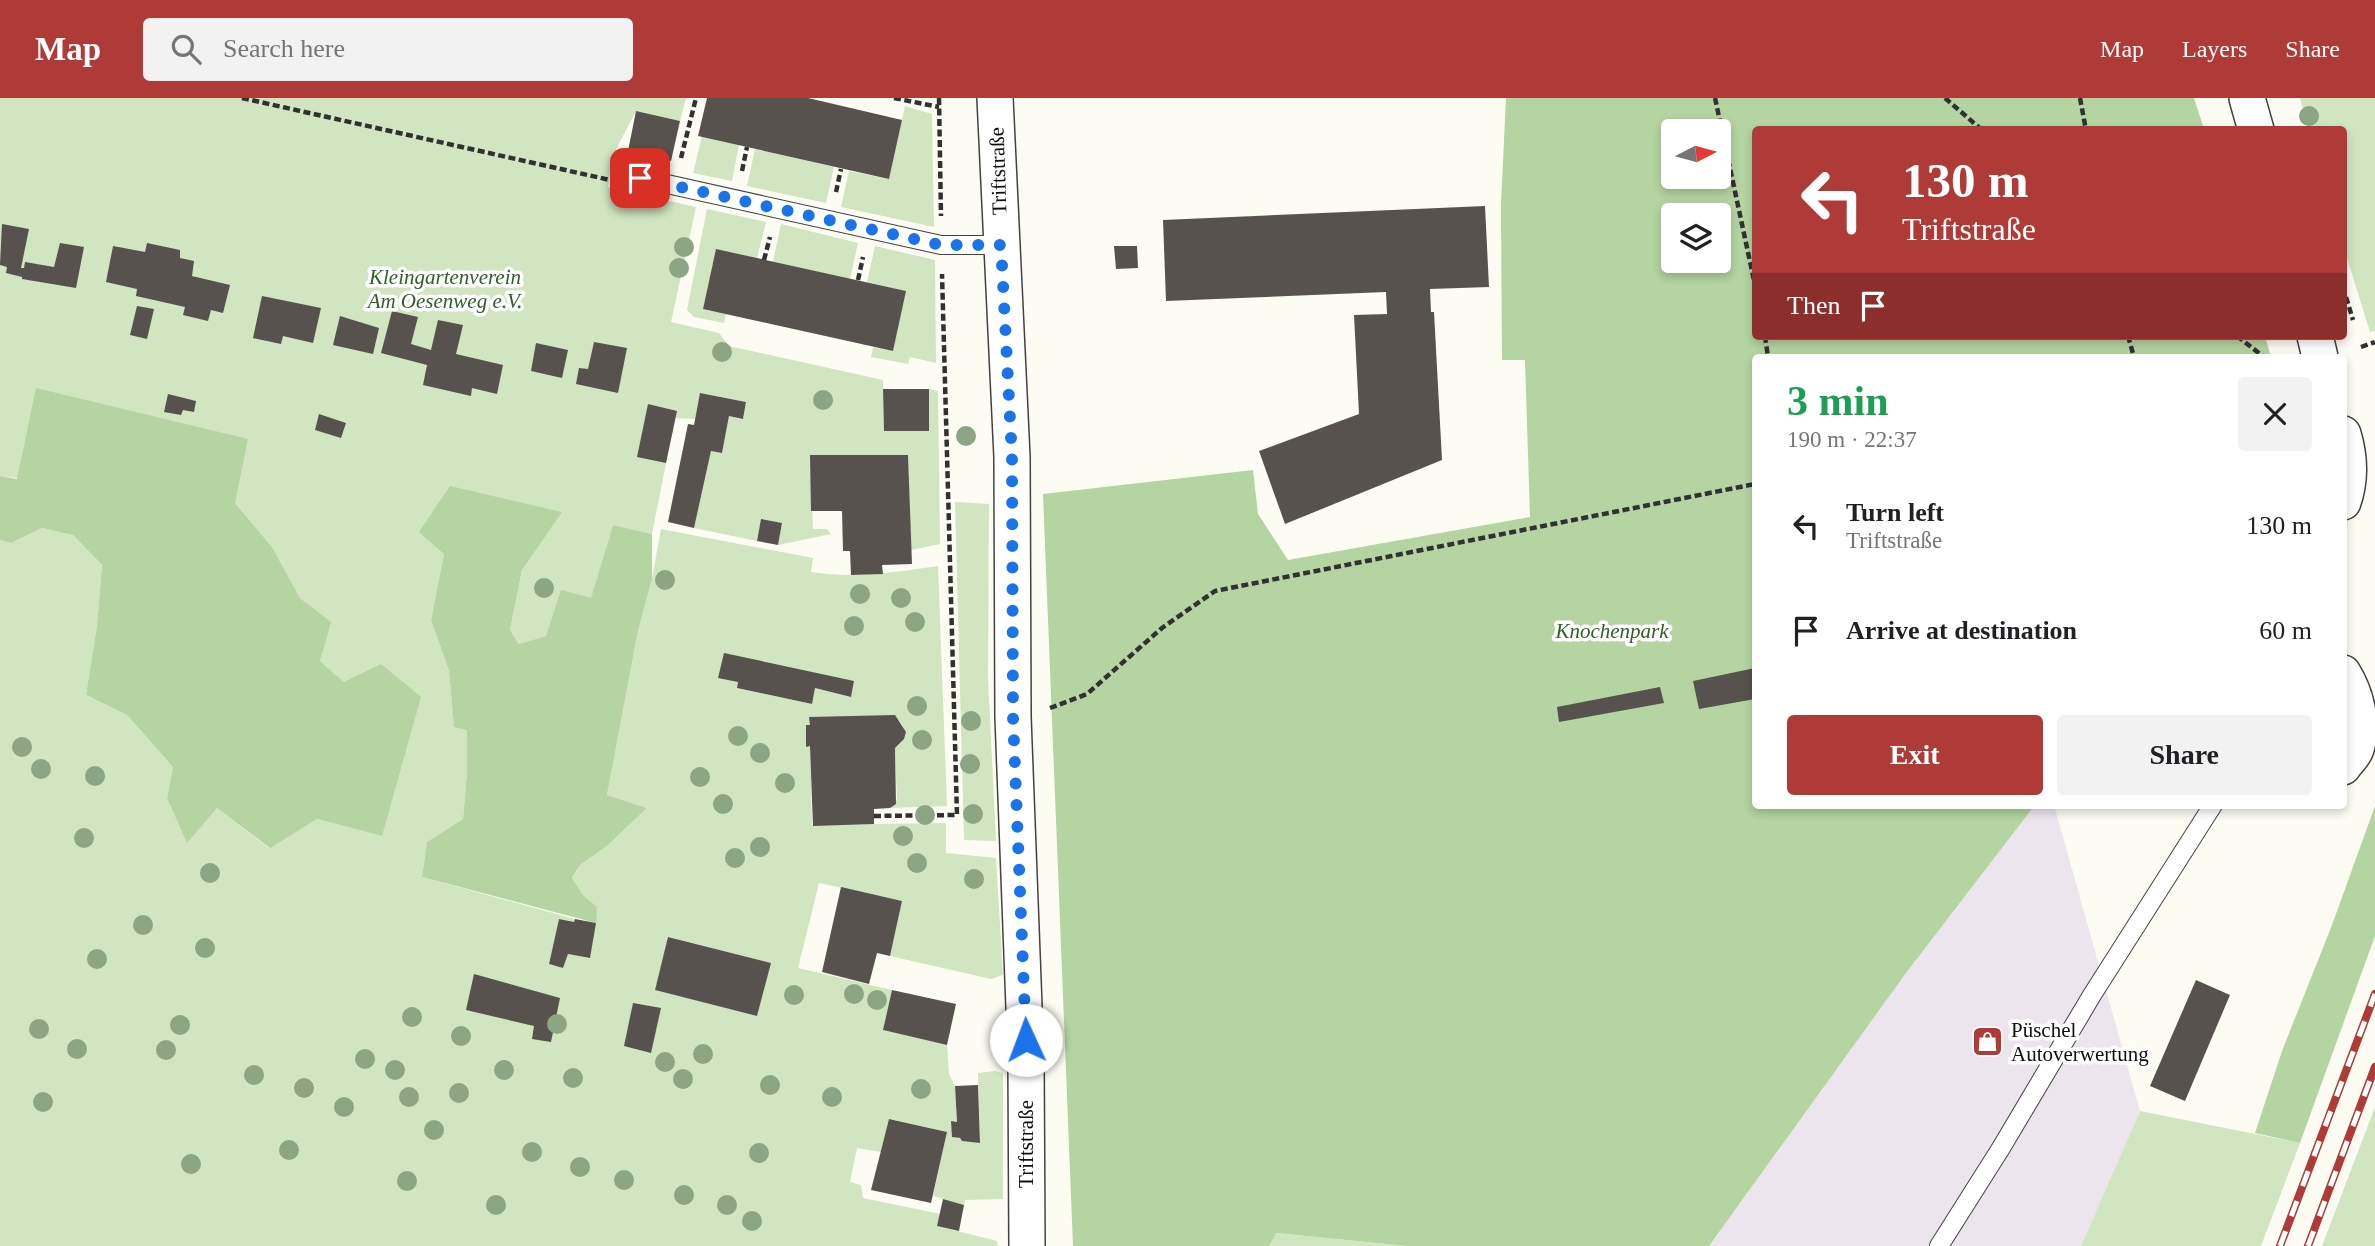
<!DOCTYPE html>
<meta charset="utf-8">
<style>
body{margin:0;font-family:Georgia,serif;background:#f2f2f2;color:#202124;height:100vh;display:flex;flex-direction:column;font-size:26px;white-space:nowrap}
*{box-sizing:border-box;margin:0}
p{font-size:23px;color:#757577}
.icon{flex:none;width:38px;height:38px;fill:none;stroke:currentColor;stroke-width:2;stroke-linecap:round;stroke-linejoin:round}
.map{position:relative;flex:1;overflow:hidden}
.side{position:absolute;left:1752px;top:256px;width:595px;height:455px;display:flex;flex-direction:column;background:#fff;border-radius:7px;box-shadow:0 4px 10px #0003}
.side>*{flex:none}
.banner{position:absolute;left:1752px;top:28px;width:595px;height:214px;border-radius:7px;box-shadow:0 4px 10px #0003;background:#af3b38;color:#fff;overflow:hidden}
.needle{width:46px;rotate:84deg}
.tools{position:absolute;left:1661px;top:21px;display:grid;gap:14px}
.tools a{display:grid;place-items:center;width:70px;height:70px;border-radius:7px;background:#fff;box-shadow:0 4px 10px #0003;font-size:35px}
.pin{position:absolute;display:grid;place-items:center;width:60px;height:60px;color:#fff;margin:-30px;border-radius:14px;box-shadow:0 4px 10px #0006}
.me{position:absolute;width:77px;margin:-38px;rotate:358deg;stroke-linejoin:round;filter:drop-shadow(0 0 5px #0008)}
.turn{display:flex;align-items:center;gap:24px;height:147px;padding:0 35px;font-size:32px}
.turn .icon{width:91px;height:91px;stroke-width:2.5}
.turn b{display:block;font-size:49px;line-height:60px}
.then{display:flex;align-items:center;height:66px;padding:0 35px;background:#0003;gap:14px;font-size:26px}
.round{display:grid;place-items:center;flex:none;width:74px;height:74px;border-radius:7px;background:#f2f2f2}
.headline{display:flex;align-items:center;justify-content:space-between;height:119px;padding:0 35px}
h1{font-size:42px;font-weight:800;line-height:52px;color:#1e9e55}
.primary-button{display:flex;gap:14px;margin-top:auto;padding:14px 35px}
.primary-button a{flex:1;height:80px;border-radius:7px;background:#af3b38;color:#fff;font-size:28px;font-weight:800;line-height:80px;text-align:center}
.primary-button a+a{background:#f2f2f2;color:#202124}
ul{padding:0;list-style:none}
li{display:flex;align-items:center;gap:21px;height:105px;padding:0 35px}
li div{flex:1}
li b{display:block;font-size:26px}
li em{font-style:normal}
header{display:flex;align-items:center;gap:42px;box-sizing:border-box;height:98px;padding:0 35px;background:#af3b38;color:#fff}
header strong{font-size:33px}
nav{display:flex;gap:38px;margin-inline-start:auto;font-size:24px}
.search{width:490px;height:63px;background:#f2f2f2;display:flex;align-items:center;gap:18px;box-sizing:border-box;padding:0 24px;border-radius:7px;color:#757577;font-size:26px}
.map>svg:first-child{display:block}
.industrial{fill:#ece5ed}
.green{fill:#d0e5c0;fill-rule:evenodd}
.forest{fill:#b4d4a1;fill-rule:evenodd}
.building{fill:#57524d}
.lines{fill:none;stroke-linecap:round;stroke-linejoin:round}
.service-casing{stroke:#424242;stroke-width:20}
.minor-casing{stroke:#424242;stroke-width:38}
.path{stroke:#313131;stroke-width:4.5;stroke-dasharray:7 3.5;stroke-linecap:butt}
.service{stroke:#fff;stroke-width:18}
.minor{stroke:#fff;stroke-width:35}
.rail-casing{stroke:#af3b38;stroke-width:8}
.rail{stroke:#fff;stroke-width:5;stroke-dasharray:16;stroke-linecap:butt}
.tree{fill:#8ca683}
.route{stroke:#1a73e8;stroke-width:12;stroke-dasharray:0 21.6}
.labels{text-anchor:middle;stroke-width:7;stroke-linejoin:round;paint-order:stroke}
.street-label{font-size:21px;fill:#0f0f0f;stroke:#fff}
.park-label{font-size:21px;font-style:italic;fill:#2f6027;stroke:#fff}
.poi-label{font-size:21px;fill:#0f0f0f;stroke:#fff;text-anchor:start}
</style>
<header>
<strong>Map</strong>
<div class="search"><svg class="icon" aria-label="search" viewBox="0 0 24 24"><circle cx="10" cy="10" r="6"/><path d="M15 15l6 6"/></svg>Search here</div>
<nav><a>Map</a><a>Layers</a><a>Share</a></nav>
</header>
<div class="map">
<svg width="2375" height="1148" viewBox="0 0 2375 1148">
<rect width="100%" height="100%" fill="#fdfcf3"/>
<!-- industrial -->
<path class="industrial" d="M 2035,707 L 2054,707 L 2140,1013 L 2081,1148 L 1709,1148 L 1906,875 Z"/>
<!-- green -->
<g class="green">
<path d="M 0,0 L 686,0 L 680,23 L 636,13 L 612,59 L 608,89 L 696,109 L 671,224 L 719,235 L 729,248 L 883,282 L 884,333 L 929,333 L 929,291 L 938,293 L 940,446 L 911,452 L 908,357 L 811,357 L 813,431 L 827,431 L 831,436 L 778,447 L 782,425 L 761,422 L 757,443 L 694,430 L 711,353 L 722,355 L 729,318 L 743,321 L 746,304 L 701,295 L 695,321 L 675,320 L 652,436 L 613,427 L 591,501 L 546,538 L 519,546 L 510,532 L 522,472 L 561,414 L 444,456 L 431,522 L 449,573 L 454,628 L 467,631 L 467,675 L 463,721 L 427,744 L 422,779 L 575,821 L 574,824 L 559,821 L 549,866 L 563,870 L 568,856 L 590,860 L 597,809 L 582,796 L 572,781 L 580,767 L 607,748 L 647,710 L 607,697 L 638,533 L 652,481 L 661,431 L 813,460 L 811,474 C 853,481 896,474 938,468 L 947,708 L 890,710 L 897,702 L 895,650 C 907,641 908,628 895,620 L 810,627 L 812,727 L 946,725 L 946,755 L 996,760 L 1003,877 L 991,881 L 890,858 L 902,803 L 819,785 L 798,870 L 892,892 L 883,932 L 947,947 L 949,976 L 955,988 L 957,1024 L 951,1024 L 953,1039 L 980,1045 L 978,975 L 995,973 L 1003,975 L 1003,1101 L 965,1102 L 964,1107 L 933,1098 L 947,1034 L 890,1021 L 881,1054 L 857,1050 L 850,1084 L 861,1087 L 863,1100 L 940,1116 L 937,1128 L 997,1143 L 998,1148 L 0,1148 L 0,442 L 11,445 L 42,430 L 73,437 L 102,467 L 97,527 L 86,597 L 127,617 L 173,669 L 167,700 L 187,744 L 217,710 L 269,750 L 317,721 L 382,738 L 344,584 L 320,563 L 330,524 L 300,500 L 272,449 L 235,405 L 0,378 ZM 854,583 L 851,599 L 815,590 L 812,606 L 737,590 L 738,584 ZM 669,839 L 770,865 L 757,918 L 655,892 Z"/>
<path d="M 2300,0 L 2375,0 L 2375,233 L 2370,234 L 2343,147 L 2343,32 L 2308,31 Z"/>
<path d="M 905,8 L 932,16 L 934,129 L 841,109 L 849,73 L 889,81 Z"/>
<path d="M 702,38 L 739,47 L 732,83 L 693,75 Z"/>
<path d="M 755,51 L 834,69 L 826,105 L 747,88 Z"/>
<path d="M 707,111 L 766,124 L 757,160 L 716,152 L 703,211 L 726,216 L 724,225 L 694,219 L 687,212 Z"/>
<path d="M 781,126 L 858,145 L 850,181 L 773,164 Z"/>
<path d="M 875,148 L 935,162 L 936,265 L 910,259 L 908,266 L 871,259 L 873,249 L 893,253 L 905,193 L 867,184 Z"/>
<path d="M 955,404 L 989,406 L 988,579 L 996,743 L 964,742 Z"/>
<path d="M 2375,1009 L 2375,1148 L 2322,1148 Z"/>
<path d="M 2140,1013 L 2300,1045 L 2261,1148 L 2081,1148 Z"/>
<path d="M 1275,1135 L 1407,1148 L 1269,1148 Z"/>
</g>
<!-- forest -->
<g class="forest">
<path d="M 1506,0 L 2194,0 L 2204,31 L 1755,32 L 1755,238 L 2265,238 L 2271,259 L 1755,259 L 1755,707 L 2035,707 L 1906,875 L 1709,1148 L 1407,1148 L 1276,1135 L 1269,1148 L 1073,1148 L 1043,396 L 1253,372 L 1258,416 L 1288,462 L 1530,419 L 1525,262 L 1502,262 L 1501,106 ZM 1673,33 L 1718,33 L 1718,79 L 1673,79 ZM 1673,117 L 1718,117 L 1718,163 L 1673,163 Z"/>
<path d="M 36,290 L 248,341 L 235,405 L 272,449 L 300,500 L 331,524 L 320,563 L 344,584 L 381,566 L 421,599 L 382,738 L 317,721 L 270,750 L 217,710 L 187,745 L 167,700 L 173,669 L 127,617 L 86,597 L 97,527 L 102,467 L 73,437 L 42,430 L 11,445 L 0,442 L 0,378 L 17,381 Z"/>
<path d="M 450,388 L 562,414 L 522,472 L 510,532 L 519,546 L 546,538 L 561,492 L 591,500 L 613,427 L 652,436 L 652,481 L 638,533 L 607,697 L 647,710 L 607,748 L 580,767 L 572,780 L 582,796 L 597,809 L 596,825 L 422,779 L 427,744 L 463,721 L 467,675 L 467,632 L 454,629 L 449,573 L 431,522 L 444,456 L 419,434 Z"/>
<path d="M 2375,708 L 2375,838 L 2300,1045 L 2255,1035 L 2282,953 L 2332,827 Z"/>
</g>
<!-- building -->
<g class="building">
<path d="M 707,0 L 808,0 L 902,22 L 889,81 L 698,38 Z"/>
<path d="M 636,13 L 680,23 L 671,63 L 628,53 Z"/>
<path d="M 1485,108 L 1489,189 L 1430,191 L 1431,214 L 1434,214 L 1442,362 L 1285,426 L 1259,353 L 1359,316 L 1354,217 L 1387,216 L 1386,194 L 1166,203 L 1163,122 Z"/>
<path d="M 2,126 L 29,131 L 21,170 L 24,170 L 25,164 L 54,169 L 60,145 L 84,149 L 76,190 L 22,181 L 22,179 L 6,175 L 7,169 L 0,167 Z"/>
<path d="M 147,145 L 180,152 L 180,160 L 194,163 L 192,178 L 230,187 L 223,215 L 211,212 L 208,223 L 183,217 L 185,209 L 136,198 L 137,191 L 106,184 L 113,148 L 145,154 Z"/>
<path d="M 1114,148 L 1137,148 L 1138,170 L 1116,171 Z"/>
<path d="M 716,151 L 906,193 L 893,253 L 703,211 Z"/>
<path d="M 262,198 L 321,210 L 313,245 L 283,238 L 281,246 L 253,240 Z"/>
<path d="M 137,208 L 154,211 L 147,241 L 130,237 Z"/>
<path d="M 392,213 L 418,219 L 411,246 L 431,252 L 438,222 L 463,227 L 456,256 L 503,267 L 497,296 L 472,290 L 471,298 L 423,287 L 427,267 L 381,255 Z"/>
<path d="M 340,218 L 379,230 L 373,256 L 333,247 Z"/>
<path d="M 594,244 L 627,250 L 618,295 L 576,286 L 579,270 L 588,271 Z"/>
<path d="M 536,245 L 568,252 L 562,280 L 531,273 Z"/>
<path d="M 883,291 L 929,291 L 929,333 L 884,333 Z"/>
<path d="M 700,295 L 746,304 L 743,321 L 729,318 L 722,355 L 711,353 L 694,430 L 668,424 L 688,326 L 694,327 Z"/>
<path d="M 168,296 L 196,303 L 194,314 L 183,312 L 181,317 L 164,314 Z"/>
<path d="M 648,306 L 677,313 L 666,365 L 637,359 Z"/>
<path d="M 319,316 L 346,325 L 341,340 L 315,332 Z"/>
<path d="M 810,357 L 908,357 L 912,466 L 882,467 L 883,476 L 851,477 L 850,453 L 843,453 L 842,413 L 811,413 Z"/>
<path d="M 761,421 L 782,425 L 778,447 L 757,443 Z"/>
<path d="M 724,555 L 854,583 L 851,599 L 815,590 L 812,606 L 737,590 L 738,584 L 718,580 Z"/>
<path d="M 1755,570 L 1755,601 L 1699,611 L 1693,583 Z"/>
<path d="M 1660,589 L 1664,605 L 1559,624 L 1557,609 Z"/>
<path d="M 895,617 L 906,634 L 904,641 L 895,650 L 896,706 L 890,710 L 874,711 L 874,726 L 813,728 L 810,648 L 806,649 L 806,627 L 810,627 L 809,619 Z"/>
<path d="M 841,789 L 902,803 L 890,858 L 877,855 L 869,886 L 822,874 Z"/>
<path d="M 559,821 L 574,824 L 575,821 L 596,825 L 590,860 L 568,856 L 563,870 L 549,866 Z"/>
<path d="M 668,839 L 771,865 L 757,918 L 655,892 Z"/>
<path d="M 474,876 L 560,900 L 551,944 L 532,941 L 534,928 L 466,912 Z"/>
<path d="M 2196,882 L 2230,897 L 2185,1003 L 2150,988 Z"/>
<path d="M 892,892 L 956,906 L 947,947 L 883,932 Z"/>
<path d="M 633,905 L 661,910 L 651,955 L 624,948 Z"/>
<path d="M 978,987 L 980,1045 L 962,1043 L 960,1040 L 952,1039 L 951,1023 L 957,1024 L 955,988 Z"/>
<path d="M 889,1021 L 947,1034 L 931,1105 L 871,1092 Z"/>
<path d="M 943,1101 L 964,1107 L 959,1133 L 937,1128 Z"/>
</g>
<g class="lines">
<defs>
<g id="service">
<path d="M 640,80 L 941,147 L 1001,147"/>
<path d="M 1939,1148 L 2001,1050 L 2092,897 L 2213,707"/>
</g>
<g id="minor">
<path d="M 995,0 L 1012,359 L 1013,619 L 1026,962 L 1027,1148"/>
<path d="M 2247,0 L 2256,32"/>
<path d="M 2315,238 L 2320,259"/>
<path d="M 2343,336 C 2350,359 2351,381 2343,404"/>
<path d="M 2343,575 C 2356,596 2364,626 2356,651 C 2354,657 2347,663 2343,669"/>
</g>
</defs>
<!-- service casing -->
<use href="#service" class="service-casing"/>
<!-- minor casing -->
<use href="#minor" class="minor-casing"/>
<!-- path -->
<g class="path">
<path d="M 242,0 L 610,82"/>
<path d="M 894,0 L 939,9"/>
<path d="M 939,0 L 941,118"/>
<path d="M 1715,0 L 1755,187"/>
<path d="M 1945,0 L 1982,32"/>
<path d="M 2080,0 L 2086,32"/>
<path d="M 681,60 L 696,0"/>
<path d="M 742,73 L 747,49"/>
<path d="M 836,94 L 841,71"/>
<path d="M 764,162 L 770,139"/>
<path d="M 858,182 L 863,159"/>
<path d="M 2343,189 L 2353,222"/>
<path d="M 1765,238 L 1768,259"/>
<path d="M 2128,238 L 2134,259"/>
<path d="M 2237,238 L 2264,259"/>
<path d="M 2361,249 L 2375,244"/>
<path d="M 1050,610 L 1087,596 L 1162,530 L 1215,493 L 1755,386"/>
<path d="M 874,718 L 957,717 L 942,176"/>
</g>
<!-- service -->
<use href="#service" class="service"/>
<!-- minor -->
<use href="#minor" class="minor"/>
<defs>
<g id="rail">
<path d="M 2280,1148 L 2375,896"/>
<path d="M 2308,1148 L 2375,969"/>
</g>
</defs>
<!-- rail casing -->
<use href="#rail" class="rail-casing"/>
<!-- rail -->
<use href="#rail" class="rail"/>
</g>
<!-- trees -->
<g class="tree">
<circle cx="2309" cy="18" r="10"/>
<circle cx="684" cy="149" r="10"/>
<circle cx="679" cy="170" r="10"/>
<circle cx="722" cy="254" r="10"/>
<circle cx="823" cy="302" r="10"/>
<circle cx="966" cy="338" r="10"/>
<circle cx="665" cy="482" r="10"/>
<circle cx="544" cy="490" r="10"/>
<circle cx="860" cy="496" r="10"/>
<circle cx="901" cy="500" r="10"/>
<circle cx="915" cy="524" r="10"/>
<circle cx="854" cy="528" r="10"/>
<circle cx="917" cy="608" r="10"/>
<circle cx="971" cy="623" r="10"/>
<circle cx="738" cy="638" r="10"/>
<circle cx="922" cy="642" r="10"/>
<circle cx="22" cy="649" r="10"/>
<circle cx="760" cy="655" r="10"/>
<circle cx="970" cy="666" r="10"/>
<circle cx="41" cy="671" r="10"/>
<circle cx="95" cy="678" r="10"/>
<circle cx="700" cy="679" r="10"/>
<circle cx="785" cy="685" r="10"/>
<circle cx="723" cy="706" r="10"/>
<circle cx="973" cy="716" r="10"/>
<circle cx="925" cy="717" r="10"/>
<circle cx="903" cy="738" r="10"/>
<circle cx="84" cy="740" r="10"/>
<circle cx="760" cy="749" r="10"/>
<circle cx="735" cy="760" r="10"/>
<circle cx="917" cy="765" r="10"/>
<circle cx="210" cy="775" r="10"/>
<circle cx="974" cy="781" r="10"/>
<circle cx="143" cy="827" r="10"/>
<circle cx="205" cy="850" r="10"/>
<circle cx="97" cy="861" r="10"/>
<circle cx="854" cy="896" r="10"/>
<circle cx="794" cy="897" r="10"/>
<circle cx="877" cy="902" r="10"/>
<circle cx="412" cy="919" r="10"/>
<circle cx="557" cy="926" r="10"/>
<circle cx="180" cy="927" r="10"/>
<circle cx="39" cy="931" r="10"/>
<circle cx="461" cy="938" r="10"/>
<circle cx="77" cy="951" r="10"/>
<circle cx="166" cy="952" r="10"/>
<circle cx="703" cy="956" r="10"/>
<circle cx="365" cy="961" r="10"/>
<circle cx="665" cy="964" r="10"/>
<circle cx="395" cy="972" r="10"/>
<circle cx="504" cy="972" r="10"/>
<circle cx="254" cy="977" r="10"/>
<circle cx="573" cy="980" r="10"/>
<circle cx="683" cy="981" r="10"/>
<circle cx="770" cy="987" r="10"/>
<circle cx="304" cy="990" r="10"/>
<circle cx="921" cy="991" r="10"/>
<circle cx="459" cy="995" r="10"/>
<circle cx="409" cy="999" r="10"/>
<circle cx="832" cy="999" r="10"/>
<circle cx="43" cy="1004" r="10"/>
<circle cx="344" cy="1009" r="10"/>
<circle cx="434" cy="1032" r="10"/>
<circle cx="289" cy="1052" r="10"/>
<circle cx="532" cy="1054" r="10"/>
<circle cx="759" cy="1055" r="10"/>
<circle cx="191" cy="1066" r="10"/>
<circle cx="580" cy="1069" r="10"/>
<circle cx="624" cy="1082" r="10"/>
<circle cx="407" cy="1083" r="10"/>
<circle cx="684" cy="1097" r="10"/>
<circle cx="496" cy="1107" r="10"/>
<circle cx="727" cy="1107" r="10"/>
<circle cx="752" cy="1123" r="10"/>
</g>
<g class="lines">
<!-- route -->
<path class="route" d="M 640,80 L 941,147 L 1001,147 L 1012,359 L 1013,619 L 1026,942"/>
</g>
<!-- icons -->
<defs>
<symbol id="shop-square" viewBox="-11 -11 22 22"><rect x="-9" y="-9" width="18" height="18" rx="4" fill="#af3b38" stroke="#fff"/><path d="M-5-2.5h2.3a2.7 3.5 0 0 1 5.4 0H5L5.5 6h-11ZM-1.5-2.5h3a1.5 2.3 0 0 0-3 0Z" fill="#fff"/></symbol>
</defs>
<g fill-rule="evenodd">
<use href="#shop-square" x="1970" y="926" width="35" height="35"/>
</g>
<g class="labels">
<!-- street labels -->
<g class="street-label">
<text transform="translate(998 73) rotate(-92)" y="7">Triftstraße</text>
<text transform="translate(1026 1046) rotate(-90)" y="7">Triftstraße</text>
</g>
<!-- park labels -->
<g class="park-label">
<text x="445" y="186">Kleingartenverein<tspan x="445" dy="24">Am Oesenweg e.V.</tspan></text>
<text x="1612" y="540">Knochenpark</text>
</g>
<!-- poi labels -->
<g class="poi-label">
<text x="2011" y="939">Püschel<tspan x="2011" dy="24">Autoverwertung</tspan></text>
</g>
</g>
</svg>
<div class="tools">
<a><svg class="needle" viewBox="-14 -14 28 28"><path d="M0-13l5 13h-10z" fill="#e53935"/><path d="M0 13l5-13h-10z" fill="#757577"/></svg></a>
<a><svg class="icon" aria-label="layers" viewBox="0 0 24 24"><path d="M12 4l9 5-9 5-9-5zM3 14l9 5 9-5"/></svg></a>
</div>
<div class="pin" style="left:640px;top:80px;background:#d93025"><svg class="icon" aria-label="arrive" viewBox="0 0 24 24"><path d="M6 21V4h12l-3 4 3 4H6"/></svg></div>
<svg class="me" style="left:1026px;top:942px" viewBox="-20 -20 40 40"><circle r="19" fill="#fff"/><path d="M0-13L10 11 0 6-10 11z" fill="#1a73e8"/></svg>
<div class="banner">
<div class="turn"><svg class="icon" aria-label="left" viewBox="0 0 24 24"><path d="M17 20v-9H6M10 6l-5 5 5 5"/></svg><div><b>130 m</b>Triftstraße</div></div>
<div class="then">Then<svg class="icon" aria-label="arrive" viewBox="0 0 24 24"><path d="M6 21V4h12l-3 4 3 4H6"/></svg></div>
</div>
<section class="side">
<div class="headline"><div><h1>3 min</h1><p>190 m · 22:37</p></div><a class="round"><svg class="icon" aria-label="close" viewBox="0 0 24 24"><path d="M6 6l12 12M18 6L6 18"/></svg></a></div>
<ul>
<li><svg class="icon" aria-label="left" viewBox="0 0 24 24"><path d="M17 20v-9H6M10 6l-5 5 5 5"/></svg><div><b>Turn left</b><p>Triftstraße</p></div><em>130 m</em></li>
<li><svg class="icon" aria-label="arrive" viewBox="0 0 24 24"><path d="M6 21V4h12l-3 4 3 4H6"/></svg><div><b>Arrive at destination</b></div><em>60 m</em></li>
</ul>
<div class="primary-button"><a>Exit</a><a>Share</a></div>
</section>
</div>
